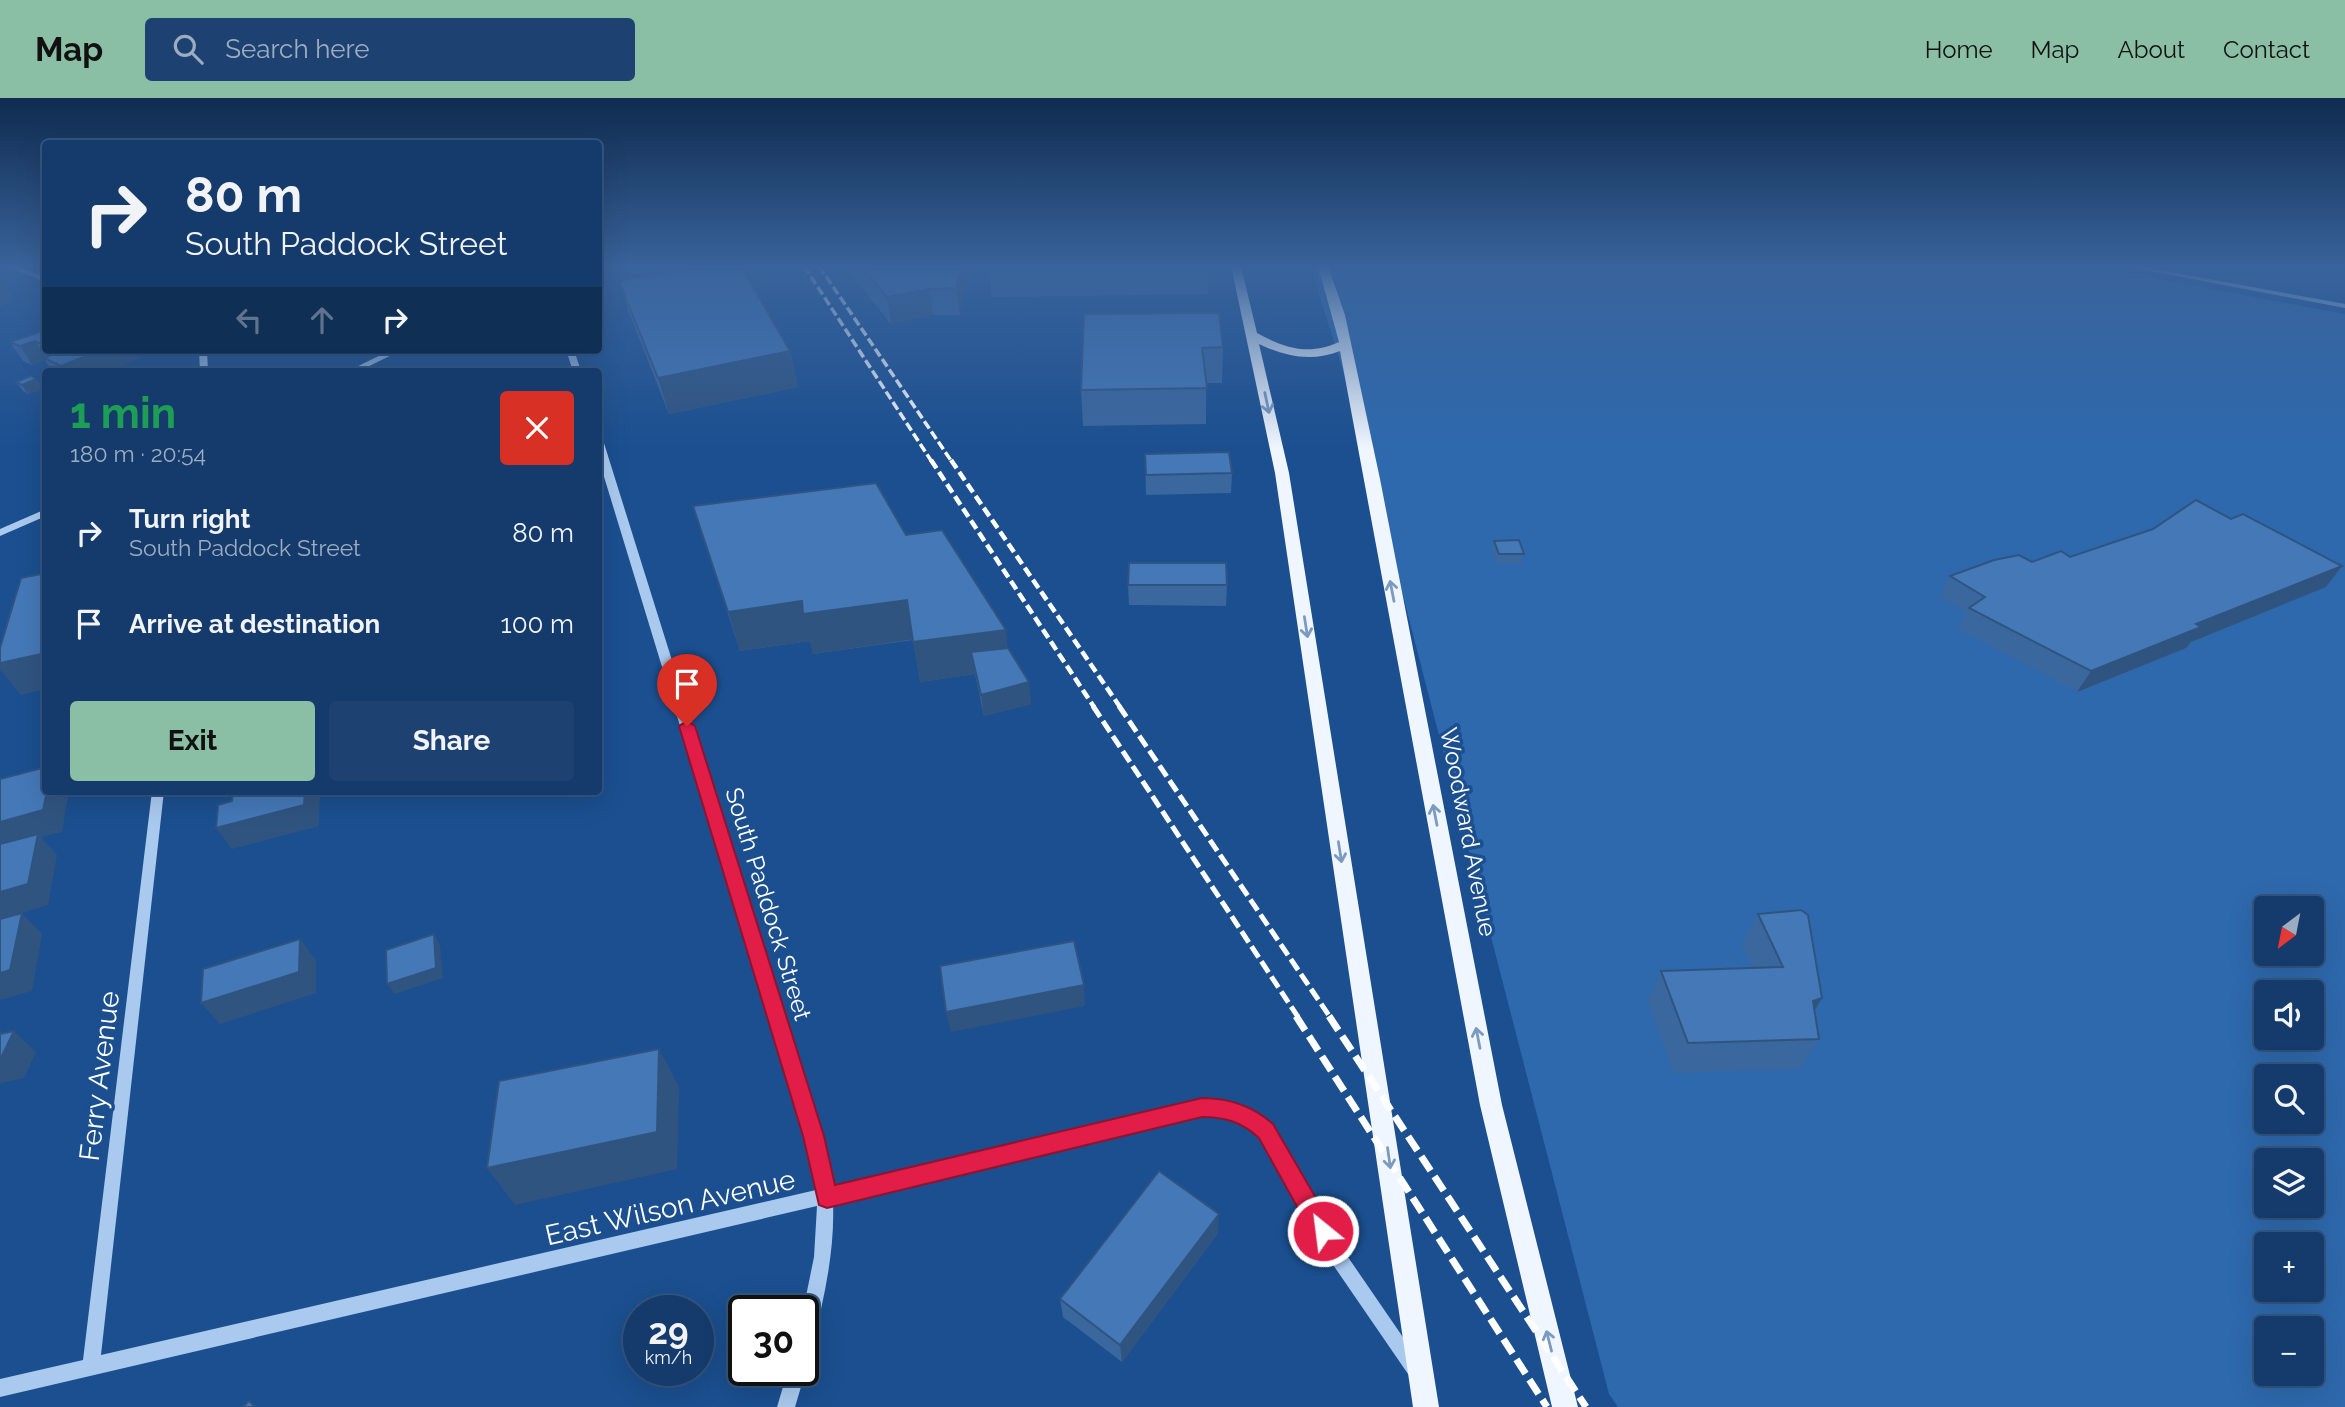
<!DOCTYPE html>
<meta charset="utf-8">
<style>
body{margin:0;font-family:Raleway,sans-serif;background:#1d4271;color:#f1f3f6;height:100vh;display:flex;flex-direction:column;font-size:26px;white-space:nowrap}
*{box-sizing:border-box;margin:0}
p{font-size:23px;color:#9dadc1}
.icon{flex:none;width:38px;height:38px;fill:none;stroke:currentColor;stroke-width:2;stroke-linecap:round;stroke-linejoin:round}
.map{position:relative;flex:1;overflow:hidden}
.details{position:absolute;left:42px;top:270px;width:560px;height:427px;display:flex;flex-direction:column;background:#143b6b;border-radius:7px;box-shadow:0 7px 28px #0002,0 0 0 2px #33557e}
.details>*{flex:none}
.top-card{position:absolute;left:42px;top:42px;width:560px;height:214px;border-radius:7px;box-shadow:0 7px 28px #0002,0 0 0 2px #33557e;background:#143b6b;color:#f1f3f6;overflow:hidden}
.needle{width:46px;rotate:212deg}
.controls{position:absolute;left:2254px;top:798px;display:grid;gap:14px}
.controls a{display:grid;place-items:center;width:70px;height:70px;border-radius:7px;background:#143b6b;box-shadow:0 7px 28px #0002,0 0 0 2px #33557e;font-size:35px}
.speed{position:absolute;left:623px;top:1197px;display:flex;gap:14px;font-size:35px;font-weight:700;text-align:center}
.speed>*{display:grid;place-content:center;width:91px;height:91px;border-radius:50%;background:#143b6b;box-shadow:0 7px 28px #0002,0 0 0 2px #33557e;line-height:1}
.speed small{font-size:18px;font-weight:400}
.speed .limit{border:4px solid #111;border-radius:10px;background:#fff;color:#111}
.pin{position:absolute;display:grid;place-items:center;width:60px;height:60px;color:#fff;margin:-72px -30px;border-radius:50% 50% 50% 0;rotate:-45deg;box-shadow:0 0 7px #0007}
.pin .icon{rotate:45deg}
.me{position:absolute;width:77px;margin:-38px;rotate:331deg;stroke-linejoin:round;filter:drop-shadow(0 0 5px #0008)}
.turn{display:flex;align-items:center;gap:24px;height:147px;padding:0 28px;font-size:32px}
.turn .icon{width:91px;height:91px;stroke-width:2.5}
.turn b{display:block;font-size:49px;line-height:60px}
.lanes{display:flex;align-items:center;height:66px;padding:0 28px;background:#0003;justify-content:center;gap:35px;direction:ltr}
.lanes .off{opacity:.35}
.round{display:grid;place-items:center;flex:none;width:74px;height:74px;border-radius:7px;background:#1d4271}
.headline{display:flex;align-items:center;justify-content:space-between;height:119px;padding:0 28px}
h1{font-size:42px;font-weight:700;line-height:52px;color:#1e9e55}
.action{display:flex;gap:14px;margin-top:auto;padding:14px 28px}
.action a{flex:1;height:80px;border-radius:7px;background:#8abfa5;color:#111;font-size:28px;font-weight:700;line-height:80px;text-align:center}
.action a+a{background:#1d4271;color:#f1f3f6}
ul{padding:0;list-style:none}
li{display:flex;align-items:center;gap:21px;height:91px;padding:0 28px}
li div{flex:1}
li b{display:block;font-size:26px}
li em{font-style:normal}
header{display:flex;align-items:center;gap:42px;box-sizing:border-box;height:98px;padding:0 35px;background:#8abfa5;color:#111}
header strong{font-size:33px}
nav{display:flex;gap:38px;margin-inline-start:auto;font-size:24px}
.search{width:490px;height:63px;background:#1d4271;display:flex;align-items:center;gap:18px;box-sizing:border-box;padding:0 24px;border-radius:7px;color:#9dadc1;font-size:26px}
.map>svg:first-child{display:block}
.green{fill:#2e69ad;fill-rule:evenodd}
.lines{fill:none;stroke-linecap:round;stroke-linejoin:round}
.minor{fill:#a9c9ee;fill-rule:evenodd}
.major{fill:#f0f6ff;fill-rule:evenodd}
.rail-far3{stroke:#fff;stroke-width:3.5;stroke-dasharray:9 3.5;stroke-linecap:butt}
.rail-far2{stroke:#fff;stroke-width:4.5;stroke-dasharray:10 4.5;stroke-linecap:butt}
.rail-far1{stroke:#fff;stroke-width:5;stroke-dasharray:13 5;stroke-linecap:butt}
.rail{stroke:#fff;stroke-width:7;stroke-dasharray:17 7;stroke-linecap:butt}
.wall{fill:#3a679d}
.shaded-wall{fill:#305480}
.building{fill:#4478b7;stroke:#305480;stroke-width:2}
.oneway{stroke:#7b9ac1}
.route{fill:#e11d48;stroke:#92132f;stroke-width:2}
.labels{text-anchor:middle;stroke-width:7;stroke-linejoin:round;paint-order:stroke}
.street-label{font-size:24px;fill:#fff;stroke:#1b4f8f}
.near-street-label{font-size:28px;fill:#fff;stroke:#1b4f8f}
</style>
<header>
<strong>Map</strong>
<div class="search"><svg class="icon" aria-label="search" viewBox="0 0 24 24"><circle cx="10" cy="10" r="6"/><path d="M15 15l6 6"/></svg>Search here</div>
<nav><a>Home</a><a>Map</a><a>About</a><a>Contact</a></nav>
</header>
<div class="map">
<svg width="2345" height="1309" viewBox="0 0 2345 1309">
<rect width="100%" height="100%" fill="#1b4f8f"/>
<!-- green -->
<path class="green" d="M 1310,168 L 2089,168 L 2345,216 L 2345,1309 L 1618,1309 L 1609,1296 L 1353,304 ZM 2266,810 L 2312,810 L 2312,856 L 2266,856 ZM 2266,894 L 2312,894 L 2312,940 L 2266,940 ZM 2266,978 L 2312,978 L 2312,1024 L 2266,1024 ZM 2266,1062 L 2312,1062 L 2312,1108 L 2266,1108 ZM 2266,1146 L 2312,1146 L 2312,1192 L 2266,1192 ZM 2266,1230 L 2312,1230 L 2312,1276 L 2266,1276 Z"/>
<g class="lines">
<!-- minor -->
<g class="minor">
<path d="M 5,168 L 15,168 L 46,179 L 46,184 Z"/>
<path d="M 2124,168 L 2138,168 L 2345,206 L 2345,210 Z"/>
<path d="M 199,252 L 207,252 L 208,273 L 200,273 Z"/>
<path d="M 391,252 L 402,252 L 359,273 L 348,273 Z"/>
<path d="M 566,252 L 574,252 L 581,273 L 573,273 Z"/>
<path d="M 598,339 L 603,342 L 830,1067 L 832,1088 L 1202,1003 C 1229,1003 1251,1010 1272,1028 L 1339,1146 L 1420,1264 L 1423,1270 L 1420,1276 L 1414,1279 L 1408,1276 L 1327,1158 L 1260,1038 L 1235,1021 L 1202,1017 L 833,1104 C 835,1153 824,1201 812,1249 L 809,1255 L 803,1258 L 803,1213 L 814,1159 L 817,1108 L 0,1299 L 0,1281 L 83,1262 L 152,693 L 164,693 L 101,1257 L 816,1092 L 814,1067 L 598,359 Z"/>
<path d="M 46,411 L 46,418 L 0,438 L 0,431 Z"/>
<path d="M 803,1265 L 806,1272 L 795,1309 L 777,1309 L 788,1272 L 803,1272 Z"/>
</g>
<!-- major -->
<path class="major" d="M 1231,168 L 1241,168 L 1257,235 C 1284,250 1309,258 1339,244 L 1318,168 L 1328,168 L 1345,217 L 1380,381 L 1502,1007 L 1578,1309 L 1552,1309 L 1480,1007 L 1340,253 C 1312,264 1286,259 1259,246 L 1289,375 L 1439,1309 L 1413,1309 L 1275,375 Z"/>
<!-- rail-far3 -->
<g class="rail-far3">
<path d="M 804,168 L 932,364"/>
<path d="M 819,168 L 952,364"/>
</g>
<!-- rail-far2 -->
<g class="rail-far2">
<path d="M 931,362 L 1094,609"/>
<path d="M 951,362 L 1120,609"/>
</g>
<!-- rail-far1 -->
<g class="rail-far1">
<path d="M 1093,608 L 1298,919"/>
<path d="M 1119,608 L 1330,919"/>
</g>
<!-- rail -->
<g class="rail">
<path d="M 1296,918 L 1547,1309"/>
<path d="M 1329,918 L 1586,1309"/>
</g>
</g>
<!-- wall -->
<g class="wall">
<path d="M 853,168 L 963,168 L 965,189 L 960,217 L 933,217 L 891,226 L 855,181 Z"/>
<path d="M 988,168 L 1209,168 L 1208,196 L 992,199 Z"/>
<path d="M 619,183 L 790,253 L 798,289 L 669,316 L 630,217 Z"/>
<path d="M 1084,216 L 1223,249 L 1222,285 L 1206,285 L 1206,326 L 1083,328 L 1081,292 Z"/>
<path d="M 46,232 L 46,252 L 138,252 L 142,259 L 108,273 L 52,273 L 45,262 L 32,267 L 23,263 L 10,244 Z"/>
<path d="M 16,284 L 43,291 L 28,296 L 23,293 Z"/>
<path d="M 1145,356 L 1232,375 L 1231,395 L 1146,397 Z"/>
<path d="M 693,408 L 906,437 L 1008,550 L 1031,606 L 984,618 L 975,576 L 920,584 L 913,542 L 813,556 L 810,543 L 740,553 Z"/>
<path d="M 2231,421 L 2342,468 L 2326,489 L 2191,544 L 2186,550 L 2077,594 L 1958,530 L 1966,515 L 1940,499 L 1950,478 L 2070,459 Z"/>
<path d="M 1494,443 L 1524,456 L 1522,466 L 1497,466 L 1492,453 Z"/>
<path d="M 1128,487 L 1227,487 L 1226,508 L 1129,507 Z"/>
<path d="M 1758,816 L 1814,913 L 1819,941 L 1800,971 L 1674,975 L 1648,903 L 1661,873 L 1753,870 L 1742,847 Z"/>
<path d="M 1218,1135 L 1122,1264 L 1063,1219 L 1060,1201 Z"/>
</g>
<!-- shaded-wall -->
<g class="shaded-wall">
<path d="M 961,168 L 963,168 L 965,189 L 960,217 L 956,190 Z"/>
<path d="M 0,182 L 1,182 L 13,199 L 8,201 L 10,204 L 0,208 Z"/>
<path d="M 929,191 L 933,217 L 891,226 L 887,199 Z"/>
<path d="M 35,243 L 47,261 L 44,260 L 45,262 L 32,267 L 20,248 Z"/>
<path d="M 47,252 L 89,252 L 55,265 Z"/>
<path d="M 102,252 L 138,252 L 142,259 L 108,273 L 65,273 L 61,268 Z"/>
<path d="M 790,253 L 798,289 L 669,316 L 658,280 Z"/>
<path d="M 36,281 L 43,291 L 28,296 L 22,287 Z"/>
<path d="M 2342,468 L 2326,489 L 2191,544 L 2186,550 L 2077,594 L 2091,573 L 2196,526 Z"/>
<path d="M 907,502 L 915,541 L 813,556 L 810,543 L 740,553 L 728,514 L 802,503 Z"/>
<path d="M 1006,532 L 1010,571 L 971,554 L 975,576 L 920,584 L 913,544 Z"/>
<path d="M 46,555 L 46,591 L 21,597 L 0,572 L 0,565 Z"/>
<path d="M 1029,584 L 1031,606 L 984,618 L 981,597 Z"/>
<path d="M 47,693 L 69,693 L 62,734 L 41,739 L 57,757 L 48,807 L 22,815 L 42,836 L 32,893 L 0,902 L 0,724 Z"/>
<path d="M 220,693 L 249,693 L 225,700 Z"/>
<path d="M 305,693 L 320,694 L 319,728 L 232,751 L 216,730 Z"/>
<path d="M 434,836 L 440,847 L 443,880 L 395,896 L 387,886 Z"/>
<path d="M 300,841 L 316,862 L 316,895 L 220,926 L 201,905 Z"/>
<path d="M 1084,887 L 1085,908 L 951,934 L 946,914 Z"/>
<path d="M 1822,900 L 1804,930 L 1813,903 Z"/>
<path d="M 0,933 L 10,941 L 14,933 L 36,954 L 24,980 L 1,985 L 0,987 Z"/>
<path d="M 659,951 L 679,989 L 677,1071 L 515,1107 L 487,1070 Z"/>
<path d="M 1219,1116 L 1218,1135 L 1122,1264 L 1120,1247 Z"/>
</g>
<!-- building -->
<g class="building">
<path d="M 704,168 L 741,168 L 790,253 L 658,280 L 619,183 Z"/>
<path d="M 861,168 L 961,168 L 956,190 L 929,191 L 887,199 Z"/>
<path d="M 1219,215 L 1223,249 L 1202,250 L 1207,290 L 1081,292 L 1084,216 Z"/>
<path d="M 46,232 L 46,246 L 43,247 L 35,243 L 20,248 L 10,244 Z"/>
<path d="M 65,252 L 102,252 L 61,268 L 44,260 Z"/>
<path d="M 31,278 L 36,281 L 22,287 L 16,284 Z"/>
<path d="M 1229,354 L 1232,375 L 1146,377 L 1145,356 Z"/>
<path d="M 876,385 L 906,437 L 942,432 L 1006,532 L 913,544 L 907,502 L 803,516 L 802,503 L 728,514 L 693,408 Z"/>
<path d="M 2196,402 L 2231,421 L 2243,416 L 2342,468 L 2196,526 L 2201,529 L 2091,573 L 1969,510 L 1985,499 L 1950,478 L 1994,462 L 2019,457 L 2032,464 L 2061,453 L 2070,459 L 2153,431 Z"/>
<path d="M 1519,442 L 1524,456 L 1499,456 L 1494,443 Z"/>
<path d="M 1129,465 L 1226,465 L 1227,487 L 1128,487 Z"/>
<path d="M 46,475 L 46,555 L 0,565 L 0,550 L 21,480 Z"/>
<path d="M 1008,550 L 1029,584 L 981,597 L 971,554 Z"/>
<path d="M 46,669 L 46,693 L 47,693 L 43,712 L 0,724 L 0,681 Z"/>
<path d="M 233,693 L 305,693 L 304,707 L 216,730 L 218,707 L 232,703 Z"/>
<path d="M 38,736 L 28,786 L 0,794 L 0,746 Z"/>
<path d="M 1801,812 L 1808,817 L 1822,900 L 1813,903 L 1819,941 L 1688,945 L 1661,873 L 1783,869 L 1758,816 Z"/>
<path d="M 22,815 L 10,872 L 0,875 L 0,821 Z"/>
<path d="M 434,836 L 436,870 L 387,886 L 386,852 Z"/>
<path d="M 300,841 L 299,874 L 201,905 L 203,871 Z"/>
<path d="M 1074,843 L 1084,887 L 946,914 L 940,868 Z"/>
<path d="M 14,933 L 1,960 L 0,960 L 0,936 Z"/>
<path d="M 659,951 L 657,1034 L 487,1070 L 499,983 Z"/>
<path d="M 1159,1073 L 1219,1116 L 1120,1247 L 1060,1201 Z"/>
<path d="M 249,1303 L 255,1309 L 243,1309 Z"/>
</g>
<!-- one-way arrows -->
<defs><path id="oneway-shaft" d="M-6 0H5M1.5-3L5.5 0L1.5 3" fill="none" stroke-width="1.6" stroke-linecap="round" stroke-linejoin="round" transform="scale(1.75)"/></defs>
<g class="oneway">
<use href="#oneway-shaft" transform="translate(1267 305) rotate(78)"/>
<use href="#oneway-shaft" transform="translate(1392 493) rotate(-101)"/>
<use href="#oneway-shaft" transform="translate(1306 529) rotate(81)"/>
<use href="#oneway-shaft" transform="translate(1435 717) rotate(-101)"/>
<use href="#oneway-shaft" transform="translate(1340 754) rotate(81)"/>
<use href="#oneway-shaft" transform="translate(1478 940) rotate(-101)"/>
<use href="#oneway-shaft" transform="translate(1389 1060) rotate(82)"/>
<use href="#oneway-shaft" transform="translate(1549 1243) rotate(-104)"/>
</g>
<!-- sky -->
<linearGradient id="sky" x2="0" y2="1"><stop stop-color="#0f2b4f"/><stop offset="0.48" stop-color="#39639b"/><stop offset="1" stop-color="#39639b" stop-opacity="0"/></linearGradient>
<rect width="2345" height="351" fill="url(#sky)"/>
<!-- route -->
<path class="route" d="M 687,623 L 695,628 L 824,1038 L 835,1087 L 1202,1000 C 1229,1000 1254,1009 1273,1026 L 1331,1126 L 1334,1133 L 1331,1141 L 1323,1144 L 1315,1141 L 1259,1040 C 1242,1024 1225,1019 1202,1019 L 827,1110 L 819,1107 L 803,1038 L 679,628 Z"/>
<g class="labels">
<!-- street labels -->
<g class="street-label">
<text transform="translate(1468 734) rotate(79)" y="8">Woodward Avenue</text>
<text transform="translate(768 806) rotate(73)" y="8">South Paddock Street</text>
</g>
<!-- near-street labels -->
<g class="near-street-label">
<text transform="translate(99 978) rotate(-83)" y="10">Ferry Avenue</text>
<text transform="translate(670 1109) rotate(-13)" y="10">East Wilson Avenue</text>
</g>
</g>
</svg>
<div class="controls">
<a><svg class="needle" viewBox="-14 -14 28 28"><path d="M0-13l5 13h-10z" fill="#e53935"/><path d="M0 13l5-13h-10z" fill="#9dadc1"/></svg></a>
<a><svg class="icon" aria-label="sound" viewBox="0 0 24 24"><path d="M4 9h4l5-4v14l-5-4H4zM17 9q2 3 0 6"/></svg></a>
<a><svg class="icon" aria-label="search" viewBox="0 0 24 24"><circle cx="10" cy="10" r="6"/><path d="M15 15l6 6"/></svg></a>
<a><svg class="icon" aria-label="layers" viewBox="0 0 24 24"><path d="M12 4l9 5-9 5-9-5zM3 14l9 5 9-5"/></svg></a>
<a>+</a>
<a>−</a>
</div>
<div class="speed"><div>29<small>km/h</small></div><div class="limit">30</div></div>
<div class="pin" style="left:687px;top:628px;background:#d93025"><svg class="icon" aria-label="arrive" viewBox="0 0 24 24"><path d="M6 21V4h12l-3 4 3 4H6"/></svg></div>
<svg class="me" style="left:1323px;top:1133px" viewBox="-20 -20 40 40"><circle r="17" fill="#e11d48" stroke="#fff" stroke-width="3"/><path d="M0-11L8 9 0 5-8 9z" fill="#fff"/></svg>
<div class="top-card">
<div class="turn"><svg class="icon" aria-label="right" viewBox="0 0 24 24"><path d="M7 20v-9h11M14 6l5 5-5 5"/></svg><div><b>80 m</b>South Paddock Street</div></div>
<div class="lanes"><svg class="icon off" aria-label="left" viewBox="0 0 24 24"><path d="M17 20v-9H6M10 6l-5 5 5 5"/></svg><svg class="icon off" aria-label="ahead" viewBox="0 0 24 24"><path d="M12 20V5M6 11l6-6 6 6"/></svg><svg class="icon" aria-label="right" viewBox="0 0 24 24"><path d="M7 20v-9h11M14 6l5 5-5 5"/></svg></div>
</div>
<section class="details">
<div class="headline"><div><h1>1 min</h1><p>180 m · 20:54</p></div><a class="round" style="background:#d93025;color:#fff"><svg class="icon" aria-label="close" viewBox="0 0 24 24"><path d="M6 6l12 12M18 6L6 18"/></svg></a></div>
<ul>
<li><svg class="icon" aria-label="right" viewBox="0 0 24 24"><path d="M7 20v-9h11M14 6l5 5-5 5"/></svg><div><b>Turn right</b><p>South Paddock Street</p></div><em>80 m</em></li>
<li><svg class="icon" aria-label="arrive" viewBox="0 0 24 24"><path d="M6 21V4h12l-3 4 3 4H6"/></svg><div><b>Arrive at destination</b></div><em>100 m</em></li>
</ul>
<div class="action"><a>Exit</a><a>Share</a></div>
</section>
</div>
